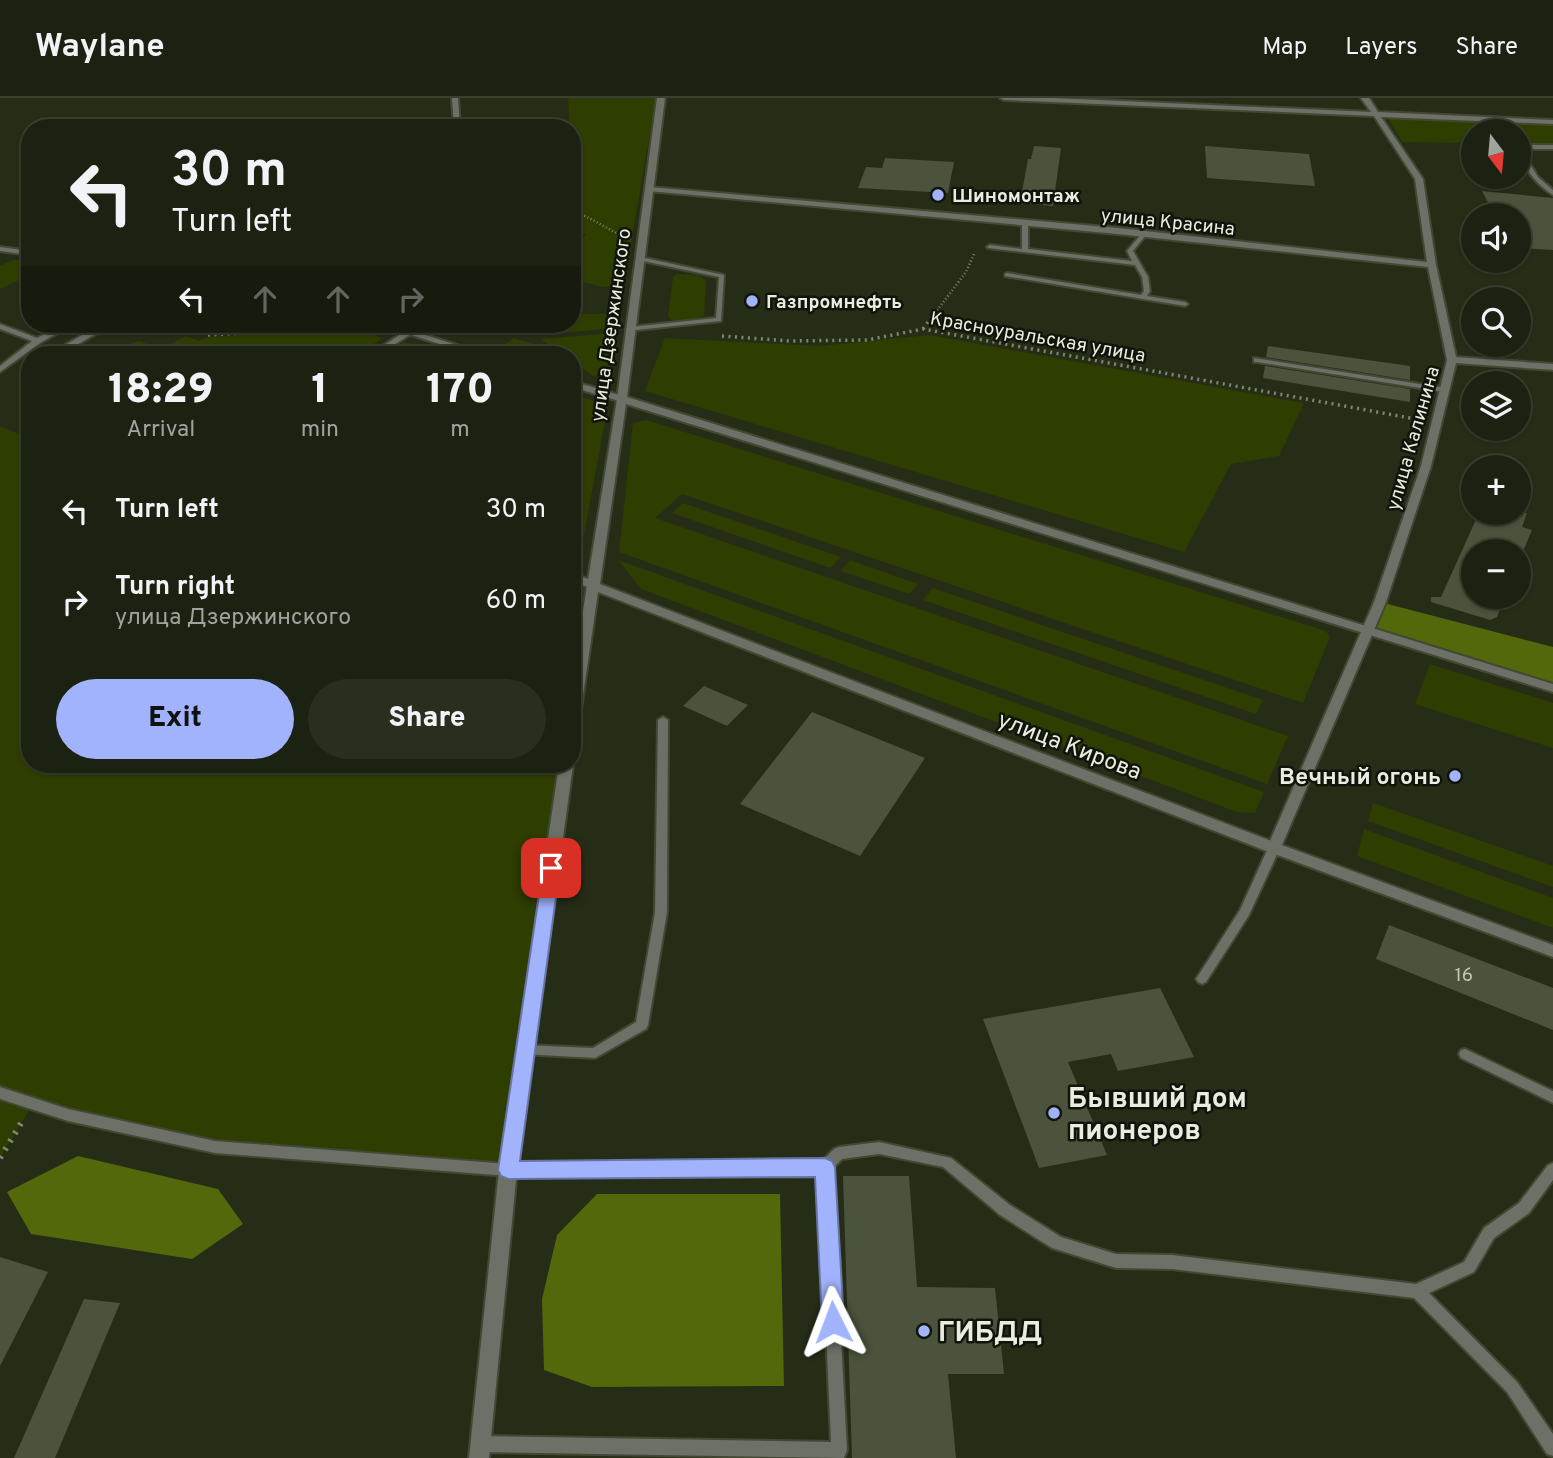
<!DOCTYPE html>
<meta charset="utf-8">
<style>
body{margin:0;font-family:Overpass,sans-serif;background:#292f1f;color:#f1f3f6;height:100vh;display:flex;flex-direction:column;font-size:26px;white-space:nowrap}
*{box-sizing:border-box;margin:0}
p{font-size:23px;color:#a0a49f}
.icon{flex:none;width:38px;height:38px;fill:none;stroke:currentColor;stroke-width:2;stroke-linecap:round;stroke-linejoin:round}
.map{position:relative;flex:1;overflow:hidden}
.drawer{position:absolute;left:21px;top:248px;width:560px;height:427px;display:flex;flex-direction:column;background:#1c2211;border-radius:28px;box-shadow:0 2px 5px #0004,0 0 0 2px #3a3f31}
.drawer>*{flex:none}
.banner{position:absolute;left:21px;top:21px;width:560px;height:214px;border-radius:28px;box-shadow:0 2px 5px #0004,0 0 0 2px #3a3f31;background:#1c2211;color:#f1f3f6;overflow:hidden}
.needle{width:46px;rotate:164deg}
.fabs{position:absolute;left:1461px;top:21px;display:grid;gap:14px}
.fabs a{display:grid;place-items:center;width:70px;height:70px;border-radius:50%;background:#1c2211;box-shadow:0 2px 5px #0004,0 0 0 2px #3a3f31;font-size:35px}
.pin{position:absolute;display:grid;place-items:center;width:60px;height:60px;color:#fff;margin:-30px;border-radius:14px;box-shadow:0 4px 10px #0006}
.me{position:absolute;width:77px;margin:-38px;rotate:357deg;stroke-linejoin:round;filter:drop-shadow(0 0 5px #0008)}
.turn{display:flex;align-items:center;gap:24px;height:147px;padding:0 35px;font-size:32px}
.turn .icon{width:91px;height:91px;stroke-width:2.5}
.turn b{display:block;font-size:49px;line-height:60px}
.lanes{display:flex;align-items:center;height:66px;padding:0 35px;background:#0003;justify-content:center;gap:35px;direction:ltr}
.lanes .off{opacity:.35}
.eta{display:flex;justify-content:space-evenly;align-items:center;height:119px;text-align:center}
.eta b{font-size:42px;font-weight:800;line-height:49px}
.button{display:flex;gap:14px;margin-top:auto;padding:14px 35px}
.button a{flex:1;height:80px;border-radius:42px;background:#a1b3fd;color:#111;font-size:28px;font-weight:800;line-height:80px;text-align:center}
.button a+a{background:#292f1f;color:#f1f3f6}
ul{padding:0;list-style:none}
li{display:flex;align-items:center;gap:21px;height:91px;padding:0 35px}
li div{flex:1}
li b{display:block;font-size:26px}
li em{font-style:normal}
header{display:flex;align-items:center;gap:42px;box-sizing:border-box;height:98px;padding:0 35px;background:#1c2211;border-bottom:2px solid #3a3f31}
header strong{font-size:33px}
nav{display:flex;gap:38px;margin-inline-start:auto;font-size:24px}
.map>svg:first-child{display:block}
.green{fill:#2e3d00}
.forest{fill:#52680a}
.building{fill:#4b533c}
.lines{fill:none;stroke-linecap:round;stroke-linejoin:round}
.service-casing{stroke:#414833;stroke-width:4}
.minor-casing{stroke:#414833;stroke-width:4}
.tertiary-casing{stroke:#414833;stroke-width:4}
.path-far2{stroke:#808674;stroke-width:2.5;stroke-dasharray:1 2.5;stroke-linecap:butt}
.path-far1{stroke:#808674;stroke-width:3.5;stroke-dasharray:2 4.5;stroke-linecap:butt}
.path{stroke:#808674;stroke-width:6;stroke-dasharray:2.5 7;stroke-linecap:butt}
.service{fill:#6c7066;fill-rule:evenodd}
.minor{fill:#6c7066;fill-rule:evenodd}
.tertiary{fill:#6c7066;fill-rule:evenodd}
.route{fill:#a1b3fd;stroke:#6974a4;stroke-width:2}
.poi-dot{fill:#a1b3fd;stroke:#11140a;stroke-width:2.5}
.labels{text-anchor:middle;stroke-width:5;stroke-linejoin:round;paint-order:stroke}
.far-poi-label{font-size:19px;font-weight:bold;fill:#e8eddf;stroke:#11140a;text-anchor:start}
.far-street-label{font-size:19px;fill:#e8eddf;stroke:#11140a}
.number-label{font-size:19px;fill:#c1c6b6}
.street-label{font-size:23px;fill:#e8eddf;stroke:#11140a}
.poi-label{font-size:23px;font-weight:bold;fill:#e8eddf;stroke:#11140a;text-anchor:end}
.near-poi-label{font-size:28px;font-weight:bold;fill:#e8eddf;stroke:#11140a;text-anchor:start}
</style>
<header>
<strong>Waylane</strong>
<nav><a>Map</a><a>Layers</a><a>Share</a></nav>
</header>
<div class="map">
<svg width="1553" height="1360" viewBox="0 0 1553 1360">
<rect width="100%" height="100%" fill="#262d17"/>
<!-- green -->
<g class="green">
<path d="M 568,0 L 656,0 L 624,187 L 602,189 L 572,181 L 572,156 L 586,136 L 572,133 L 572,79 L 576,76 L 572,74 L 572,30 L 570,30 Z"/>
<path d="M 1387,19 L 1553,26 L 1553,47 L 1519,46 L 1519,33 L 1474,33 L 1473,45 L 1402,44 Z"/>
<path d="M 15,161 L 30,166 L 30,177 L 0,191 L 0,168 Z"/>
<path d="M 677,176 L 698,177 L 706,183 L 704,218 L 682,224 L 671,222 L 668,218 L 673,179 Z"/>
<path d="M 580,216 L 619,216 L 617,230 L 541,237 L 556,226 L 572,226 L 572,219 Z"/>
<path d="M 179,226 L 341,226 L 346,227 L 209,235 Z"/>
<path d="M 355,230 L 382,240 L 360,257 L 88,257 L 103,249 L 111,252 L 139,243 L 162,251 L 186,238 L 199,243 L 208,239 Z"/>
<path d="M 613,235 L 610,270 L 606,275 L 593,278 L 572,263 L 572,257 L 564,257 L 541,241 Z"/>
<path d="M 929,237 L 1304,305 L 1279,358 L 1231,366 L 1184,454 L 645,293 L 665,240 L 819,248 Z"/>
<path d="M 514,240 L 536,247 L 550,257 L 527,257 L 500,250 Z"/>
<path d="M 404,244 L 448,257 L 382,257 Z"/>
<path d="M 572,296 L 608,307 L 583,442 L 572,438 Z"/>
<path d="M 646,322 L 1326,533 L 1330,539 L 1303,605 L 682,396 L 655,420 L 1288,638 L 1267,686 L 619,454 L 633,325 Z"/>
<path d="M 0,328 L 30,341 L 30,667 L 566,667 L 508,1072 L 215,1049 L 33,1006 L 0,1060 Z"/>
<path d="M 683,405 L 841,459 L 830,470 L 672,415 Z"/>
<path d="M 618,462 L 1264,694 L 1255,715 L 1237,714 L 641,491 Z"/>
<path d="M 850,462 L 918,486 L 909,496 L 841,473 Z"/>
<path d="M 572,479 L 592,487 L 572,625 Z"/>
<path d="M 933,490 L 1263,602 L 1256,616 L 923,502 Z"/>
<path d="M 1430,566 L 1553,605 L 1553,650 L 1415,606 Z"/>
<path d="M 1373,705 L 1553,768 L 1553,789 L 1368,723 Z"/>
<path d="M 1364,731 L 1553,800 L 1553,830 L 1357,758 Z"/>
</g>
<!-- forest -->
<g class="forest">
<path d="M 1380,504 L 1553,549 L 1553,590 L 1368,535 Z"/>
<path d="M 78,1058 L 218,1091 L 243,1126 L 192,1161 L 31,1136 L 7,1094 Z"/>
<path d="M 597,1096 L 780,1096 L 784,1288 L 592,1289 L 544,1272 L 542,1201 L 557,1137 Z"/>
</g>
<!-- building -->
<g class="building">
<path d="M 1034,48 L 1061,50 L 1053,108 L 1020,105 L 1028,61 L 1031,61 Z"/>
<path d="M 1205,48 L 1309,56 L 1315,88 L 1207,80 Z"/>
<path d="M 885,60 L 954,64 L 948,95 L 858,90 L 866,69 L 882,70 Z"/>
<path d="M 1482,93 L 1553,100 L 1553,152 L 1519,150 L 1519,117 L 1495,117 Z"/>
<path d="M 1268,248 L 1410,268 L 1410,282 L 1266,259 Z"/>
<path d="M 1265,268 L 1410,291 L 1410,304 L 1263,280 Z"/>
<path d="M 1479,415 L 1527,415 L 1522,429 L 1532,432 L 1523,453 L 1474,453 L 1474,499 L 1505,499 L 1497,519 L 1490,522 L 1431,504 L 1431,499 L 1441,499 Z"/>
<path d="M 704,588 L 748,607 L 727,628 L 683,608 Z"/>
<path d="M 812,614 L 925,660 L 860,758 L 740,706 Z"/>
<path d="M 1389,827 L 1553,890 L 1553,932 L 1376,861 Z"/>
<path d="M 1160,890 L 1194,959 L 1118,973 L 1111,956 L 1068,964 L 1107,1057 L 1039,1070 L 983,921 Z"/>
<path d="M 843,1078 L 909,1078 L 917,1189 L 995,1190 L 1004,1276 L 948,1276 L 956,1360 L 852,1360 Z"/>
<path d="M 0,1159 L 48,1174 L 0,1268 Z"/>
<path d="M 84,1201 L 120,1205 L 55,1360 L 14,1360 Z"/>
</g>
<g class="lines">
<defs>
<g id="service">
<path d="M 452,0 L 458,0 L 460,30 L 454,30 Z"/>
<path d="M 1496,20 L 1500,20 L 1509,33 L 1503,33 Z"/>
<path d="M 1519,47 L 1553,47 L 1553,51 L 1521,51 L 1538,79 L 1553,92 L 1553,97 C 1537,87 1519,67 1519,47 Z"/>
<path d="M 1025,123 L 1028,125 L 1028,151 L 1132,163 L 1127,153 L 1142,135 L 1146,135 L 1146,137 L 1133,153 L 1148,179 L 1150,193 L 1147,198 L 1185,204 L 1188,206 L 1185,208 L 1005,178 L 1005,176 L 1007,175 L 1141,197 L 1144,193 L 1142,179 L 1135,167 L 988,150 L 987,149 L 990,147 L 1022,151 L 1022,125 Z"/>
<path d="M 0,149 L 30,153 L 30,157 L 0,153 Z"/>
<path d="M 640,159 L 724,177 L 721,223 L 627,233 L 626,231 L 630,229 L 716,220 L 719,179 L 638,162 L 637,161 Z"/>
<path d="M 0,226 L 37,240 L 64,226 L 73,226 L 40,245 L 0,274 L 0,268 L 32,243 L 0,231 Z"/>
<path d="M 407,232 L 414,234 L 378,257 L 369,257 Z"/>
<path d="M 1254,260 L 1445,290 L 1449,292 L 1445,294 L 1257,264 L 1254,264 Z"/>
<path d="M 663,619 L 668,622 L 667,814 L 648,927 L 646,931 L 595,960 L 521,956 L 519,952 L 521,948 L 525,947 L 593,950 L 636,924 L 655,814 L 658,622 Z"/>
<path d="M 1274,746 L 1278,747 L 1280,750 L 1249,817 L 1206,884 L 1202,886 L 1198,884 L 1196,881 L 1198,878 L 1240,812 L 1268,750 L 1270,747 Z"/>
<path d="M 1465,951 L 1553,993 L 1553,1005 L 1461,960 L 1459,956 L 1461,952 Z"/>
<path d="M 0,989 L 68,1011 L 215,1043 L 508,1066 L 822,1063 L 834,1051 L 839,1049 L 879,1044 L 951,1060 L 1010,1107 L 1061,1139 L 1116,1156 L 1172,1157 L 1416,1186 L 1464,1164 L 1484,1130 L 1519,1105 L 1548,1067 L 1553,1065 L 1553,1082 L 1529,1115 L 1494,1140 L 1474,1174 L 1429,1195 L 1517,1284 L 1553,1336 L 1553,1358 L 1547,1356 L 1507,1294 L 1414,1200 L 1172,1171 L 1116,1170 L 1052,1150 L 1000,1117 L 943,1069 L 879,1056 L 842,1061 L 832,1071 L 847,1352 L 844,1360 L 481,1354 L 476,1351 L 473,1346 L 476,1341 L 481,1338 L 831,1344 L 819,1075 L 508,1078 L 215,1055 L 68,1023 L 0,1001 Z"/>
</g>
<g id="minor">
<path d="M 1000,0 L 1053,0 L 1371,14 L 1361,0 L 1369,0 L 1378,14 L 1553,22 L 1553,26 L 1381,19 L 1423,81 L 1436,167 L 1456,259 L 1553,266 L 1553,272 L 1456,265 L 1431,368 L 1386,504 L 1279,754 L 1269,754 L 1267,750 L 1374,504 L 1421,368 L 1447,262 L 1428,169 L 1118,136 L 649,93 L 645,91 L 649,89 L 1118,130 L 1427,164 L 1415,81 L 1374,18 L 1004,2 Z"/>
<path d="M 101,226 L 112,226 L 60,257 L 48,257 Z"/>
<path d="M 377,226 L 391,226 L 488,257 L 474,257 Z"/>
<path d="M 572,283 L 626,299 L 627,301 L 622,304 L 572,289 Z"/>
<path d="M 572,475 L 596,484 L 598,487 L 592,491 L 572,483 Z"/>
</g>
<g id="tertiary">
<path d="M 657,0 L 665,0 L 627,299 L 1553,586 L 1553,594 L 626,306 L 600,486 L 1279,746 L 1553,847 L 1553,859 L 1269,754 L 598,494 L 579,625 L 572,629 L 572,581 L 617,301 Z"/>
<path d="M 572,666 L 573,667 L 517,1072 L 489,1360 L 469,1360 L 499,1072 L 559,667 Z"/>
</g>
</defs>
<!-- service casing -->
<use href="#service" class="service-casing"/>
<!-- minor casing -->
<use href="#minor" class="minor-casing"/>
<!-- tertiary casing -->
<use href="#tertiary" class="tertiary-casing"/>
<!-- path-far2 -->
<g class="path-far2">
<path d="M 572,111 L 624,139"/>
<path d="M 933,218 L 966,174 L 975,154"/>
</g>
<!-- path-far1 -->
<g class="path-far1">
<path d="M 923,231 L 934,216"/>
<path d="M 208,237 L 366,228"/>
<path d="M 722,238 L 790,243 L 867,242 L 923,231 L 1421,322"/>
<path d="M 498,253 L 511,257"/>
</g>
<!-- path -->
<path class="path" d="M 0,1060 L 23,1022"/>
<!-- service -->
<use href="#service" class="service"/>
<!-- minor -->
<use href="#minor" class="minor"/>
<!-- tertiary -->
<use href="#tertiary" class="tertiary"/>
</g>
<!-- route -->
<path class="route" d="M 551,764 L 557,766 L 560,770 L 520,1063 L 825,1060 L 832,1063 L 835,1069 L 844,1224 L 841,1231 L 833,1235 L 825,1231 L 822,1224 L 815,1079 L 508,1081 L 501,1078 L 498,1072 L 543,770 L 545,766 Z"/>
<!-- markers -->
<g class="poi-dot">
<circle cx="938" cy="97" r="7"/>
<circle cx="752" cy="203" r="7"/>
<circle cx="1455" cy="678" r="7"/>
<circle cx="1054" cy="1015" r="7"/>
<circle cx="924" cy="1233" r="7"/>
</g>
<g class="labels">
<!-- far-poi labels -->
<g class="far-poi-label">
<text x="952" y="104">Шиномонтаж</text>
<text x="766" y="210">Газпромнефть</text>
</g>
<!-- far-street labels -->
<g class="far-street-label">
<text transform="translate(1168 123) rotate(6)" y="7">улица Красина</text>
<text transform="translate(610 227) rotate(-82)" y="7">улица Дзержинского</text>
<text transform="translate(1038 238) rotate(10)" y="7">Красноуральская улица</text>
<text transform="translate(1412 340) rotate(-74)" y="7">улица Калинина</text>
</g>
<!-- number labels -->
<g class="number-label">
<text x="1464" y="883">16</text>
</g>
<!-- street labels -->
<g class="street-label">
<text transform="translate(1070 647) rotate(21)" y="8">улица Кирова</text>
</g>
<!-- poi labels -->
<g class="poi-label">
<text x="1441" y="686">Вечный огонь</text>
</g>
<!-- near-poi labels -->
<g class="near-poi-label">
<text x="1068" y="1009">Бывший дом<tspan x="1068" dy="32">пионеров</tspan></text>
<text x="938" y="1243">ГИБДД</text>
</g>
</g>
</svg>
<div class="fabs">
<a><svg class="needle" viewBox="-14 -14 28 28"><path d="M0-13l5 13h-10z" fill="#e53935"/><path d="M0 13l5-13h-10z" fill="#a0a49f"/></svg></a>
<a><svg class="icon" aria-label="sound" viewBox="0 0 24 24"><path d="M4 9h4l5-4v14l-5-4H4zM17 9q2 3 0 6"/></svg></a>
<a><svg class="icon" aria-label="search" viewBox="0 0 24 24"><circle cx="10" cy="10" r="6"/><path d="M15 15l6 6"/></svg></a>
<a><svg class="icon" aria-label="layers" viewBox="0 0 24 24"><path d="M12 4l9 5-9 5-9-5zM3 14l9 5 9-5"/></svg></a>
<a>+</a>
<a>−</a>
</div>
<div class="pin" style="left:551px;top:770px;background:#d93025"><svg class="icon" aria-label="arrive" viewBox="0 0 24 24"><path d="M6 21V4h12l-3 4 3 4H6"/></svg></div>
<svg class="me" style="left:833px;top:1224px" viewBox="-20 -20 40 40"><path d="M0-17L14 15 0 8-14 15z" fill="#a1b3fd" stroke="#fff" stroke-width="4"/></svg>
<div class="banner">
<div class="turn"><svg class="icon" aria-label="left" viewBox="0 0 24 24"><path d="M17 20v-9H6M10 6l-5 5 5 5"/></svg><div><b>30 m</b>Turn left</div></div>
<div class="lanes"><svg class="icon" aria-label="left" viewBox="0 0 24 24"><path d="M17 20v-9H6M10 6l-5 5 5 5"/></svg><svg class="icon off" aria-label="ahead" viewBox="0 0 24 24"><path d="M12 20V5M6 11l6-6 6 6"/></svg><svg class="icon off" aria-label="ahead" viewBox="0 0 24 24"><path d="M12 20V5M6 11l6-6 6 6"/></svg><svg class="icon off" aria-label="right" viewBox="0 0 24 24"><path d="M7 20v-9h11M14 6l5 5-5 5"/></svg></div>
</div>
<section class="drawer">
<div class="eta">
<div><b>18:29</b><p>Arrival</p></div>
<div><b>1</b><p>min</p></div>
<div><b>170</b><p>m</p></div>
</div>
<ul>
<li><svg class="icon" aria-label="left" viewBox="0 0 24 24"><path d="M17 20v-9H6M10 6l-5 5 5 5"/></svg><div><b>Turn left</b></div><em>30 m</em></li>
<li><svg class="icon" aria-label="right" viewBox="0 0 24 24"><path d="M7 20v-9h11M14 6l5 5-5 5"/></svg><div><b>Turn right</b><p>улица Дзержинского</p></div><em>60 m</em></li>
</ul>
<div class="button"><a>Exit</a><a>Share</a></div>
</section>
</div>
